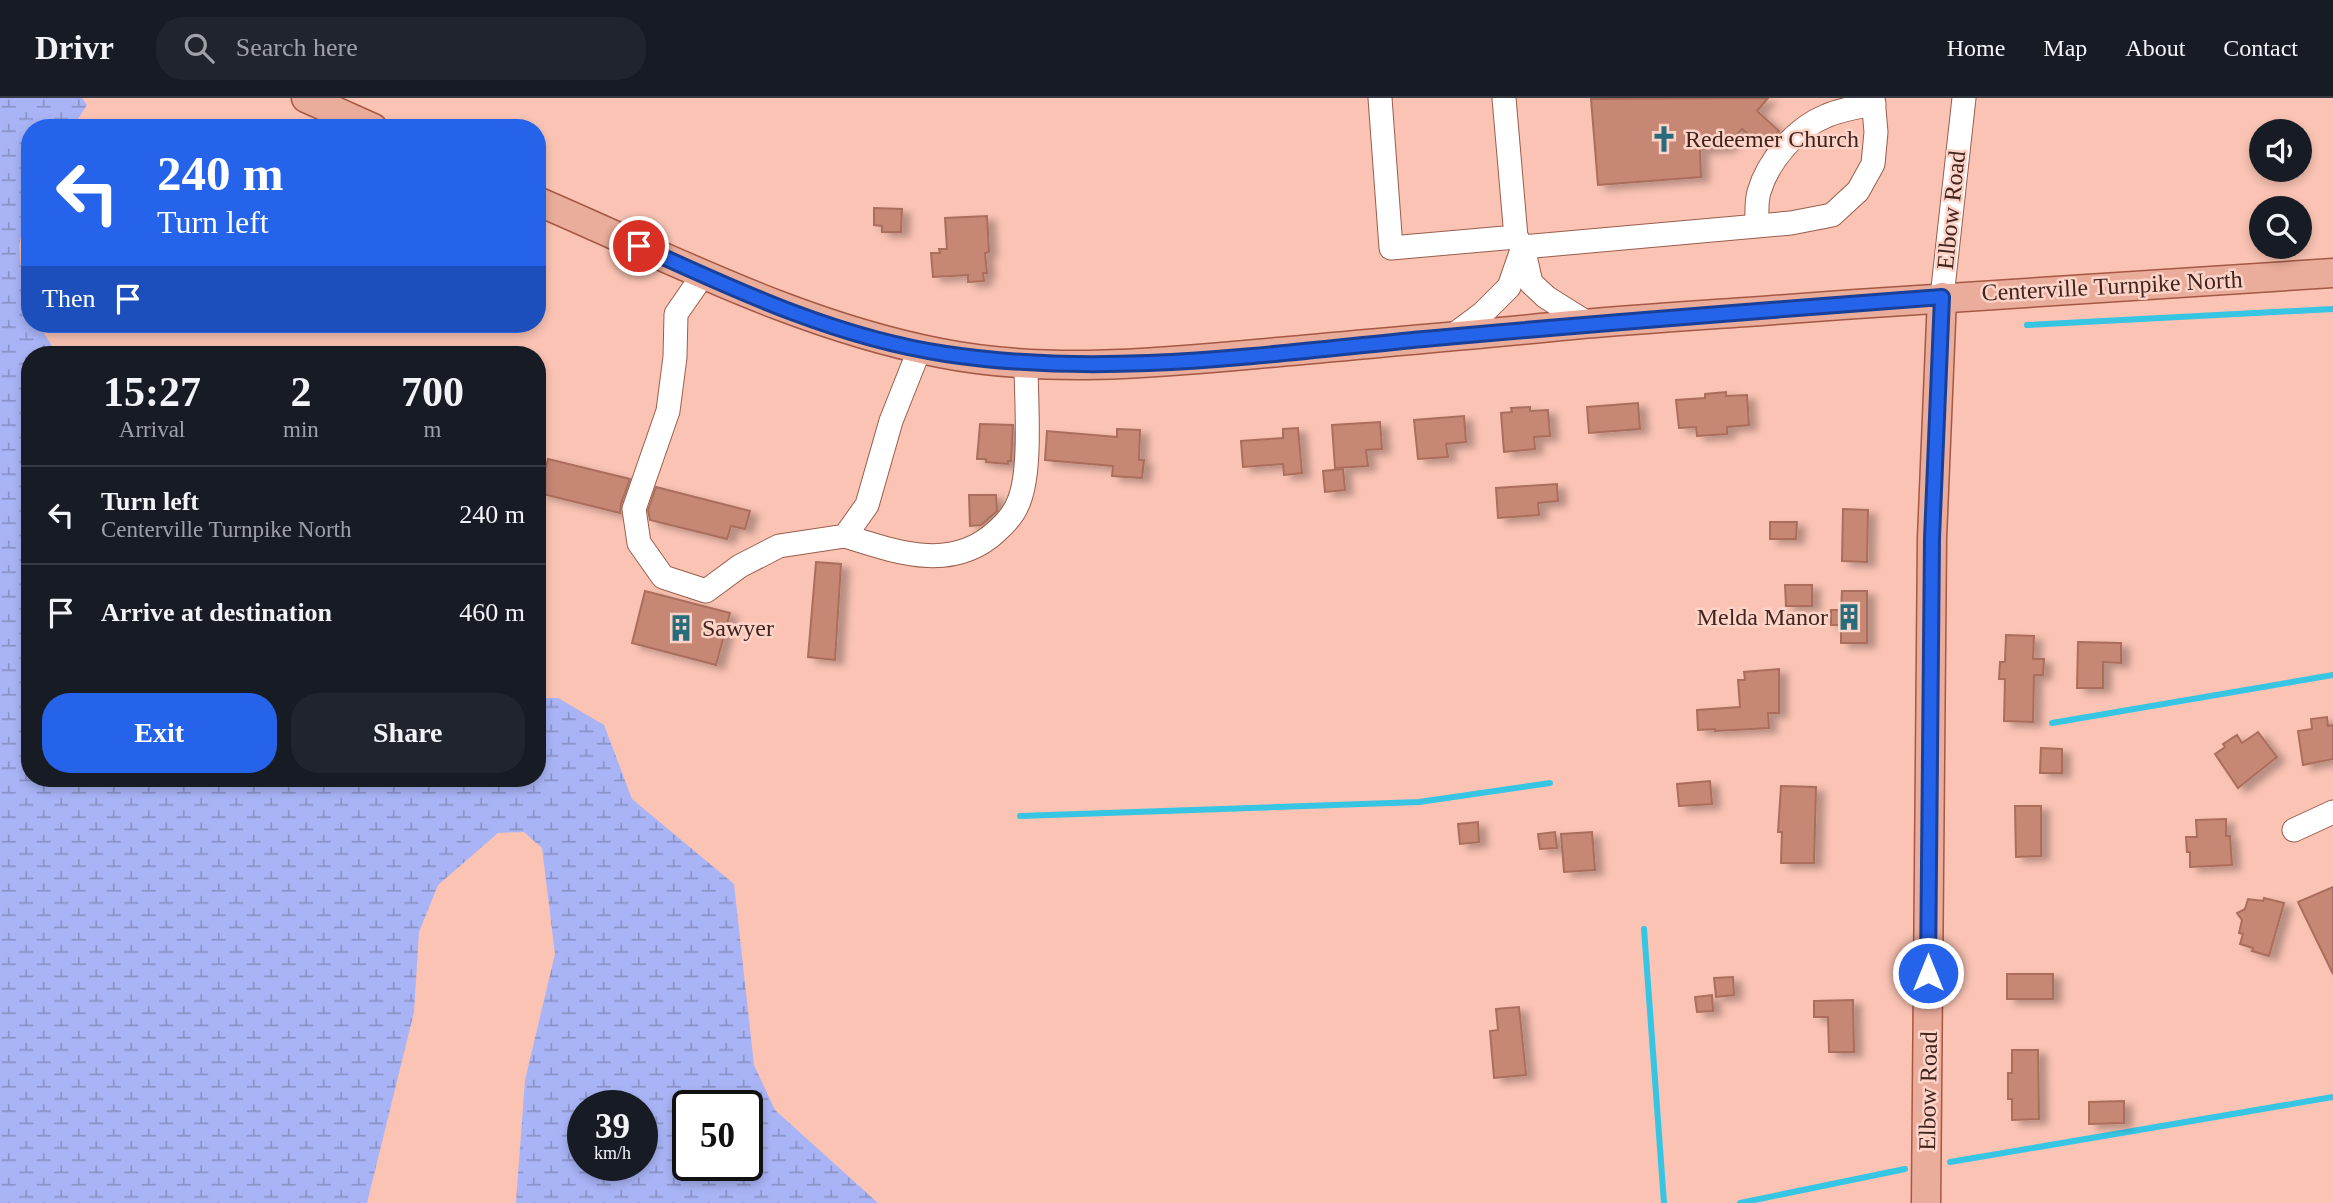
<!DOCTYPE html>
<style>
body{margin:0;font-family:Georgia,serif;background:#20242c;color:#f1f3f6;height:100vh;display:flex;flex-direction:column;font-size:26px;white-space:nowrap}
*{box-sizing:border-box;margin:0}
p{font-size:23px;color:#9ea1a6}
.icon{flex:none;width:38px;height:38px;fill:none;stroke:currentColor;stroke-width:2;stroke-linecap:round;stroke-linejoin:round}
.map{position:relative;flex:1;overflow:hidden}
.drawer{position:absolute;left:21px;top:248px;width:525px;height:441px;display:flex;flex-direction:column;background:#171b24;border-radius:28px;box-shadow:0 4px 10px #0003}
.drawer>*{flex:none}
.banner{position:absolute;left:21px;top:21px;width:525px;height:214px;border-radius:28px;box-shadow:0 4px 10px #0003;background:#2563eb;color:#fff;overflow:hidden}
.tools{position:absolute;left:2249px;top:21px;display:grid;gap:14px}
.tools a{display:grid;place-items:center;width:63px;height:63px;border-radius:50%;background:#171b24;box-shadow:0 4px 10px #0003;font-size:35px}
.speed{position:absolute;left:567px;top:992px;display:flex;gap:14px;font-size:35px;font-weight:700;text-align:center}
.speed>*{display:grid;place-content:center;width:91px;height:91px;border-radius:50%;background:#171b24;box-shadow:0 4px 10px #0003;line-height:1}
.speed small{font-size:18px;font-weight:400}
.speed .limit{border:4px solid #111;border-radius:10px;background:#fff;color:#111}
.pin{position:absolute;display:grid;place-items:center;width:60px;height:60px;color:#fff;margin:-30px;border:4px solid #fff;border-radius:50%;box-shadow:0 2px 7px #0007}
.me{position:absolute;width:77px;margin:-38px;rotate:0deg;stroke-linejoin:round;filter:drop-shadow(0 0 5px #0008)}
.turn{display:flex;align-items:center;gap:24px;height:147px;padding:0 21px;font-size:32px}
.turn .icon{width:91px;height:91px;stroke-width:2.5}
.turn b{display:block;font-size:49px;line-height:60px}
.then{display:flex;align-items:center;height:66px;padding:0 21px;background:#0003;gap:14px;font-size:26px}
.eta{display:flex;justify-content:space-evenly;align-items:center;height:119px;text-align:center}
.eta b{font-size:42px;font-weight:700;line-height:49px}
.primary-button{display:flex;gap:14px;margin-top:auto;padding:14px 21px}
.primary-button a{flex:1;height:80px;border-radius:28px;background:#2563eb;color:#fff;font-size:28px;font-weight:700;line-height:80px;text-align:center}
.primary-button a+a{background:#20242c;color:#f1f3f6}
ul{padding:0;list-style:none}
li{display:flex;align-items:center;gap:21px;height:98px;padding:0 21px;border-top:2px solid #363941}
li div{flex:1}
li b{display:block;font-size:26px}
li em{font-style:normal}
header{display:flex;align-items:center;gap:42px;box-sizing:border-box;height:98px;padding:0 35px;background:#171b24;border-bottom:2px solid #363941}
header strong{font-size:33px}
nav{display:flex;gap:38px;margin-inline-start:auto;font-size:24px}
.search{width:490px;height:63px;background:#20242c;display:flex;align-items:center;gap:18px;box-sizing:border-box;padding:0 24px;border-radius:28px;color:#9ea1a6;font-size:26px}
.map>svg:first-child{display:block}
.wetland{fill:url(#wetland-marsh);fill-rule:evenodd}
.lines{fill:none;stroke-linecap:round;stroke-linejoin:round}
.stream{stroke:#37c5e4;stroke-width:6}
.building{fill:#c68775;stroke:#ab6e5c;stroke-width:2;filter:url(#shadow)}
.minor-casing{stroke:#995d4c;stroke-width:25}
.major-casing{stroke:#a55844;stroke-width:31}
.minor{stroke:#fff;stroke-width:23}
.major{stroke:#eaac9b;stroke-width:28}
.route-casing{stroke:#184099;stroke-width:18}
.route{stroke:#2563eb;stroke-width:12}
.labels{text-anchor:middle;stroke-width:5;stroke-linejoin:round;paint-order:stroke}
.poi-label{font-size:24px;fill:#3f251e;stroke:#fed4c8;text-anchor:start}
.street-label{font-size:24px;fill:#3f251e;stroke:#fed4c8}
</style>
<header>
<strong>Drivr</strong>
<div class="search"><svg class="icon" aria-label="search" viewBox="0 0 24 24"><circle cx="10" cy="10" r="6"/><path d="M15 15l6 6"/></svg>Search here</div>
<nav><a>Home</a><a>Map</a><a>About</a><a>Contact</a></nav>
</header>
<div class="map">
<svg width="2333" height="1105" viewBox="0 0 2333 1105">
<defs>
<pattern id="wetland-marsh" width="20" height="14" patternUnits="userSpaceOnUse" patternTransform="scale(1.75)"><rect width="20" height="14" fill="#a9b4f6"/><path d="M1 5h8M5 5V1M11 12h8M15 12V8" fill="none" stroke="#8b92c7"/></pattern>
<filter id="shadow"><feDropShadow dx="8" dy="4.5" stdDeviation="3.5" flood-color="#0004"/></filter>
</defs>
<rect width="100%" height="100%" fill="#fac3b3"/>
<!-- wetland -->
<path class="wetland" d="M 0,0 L 82,0 L 87,7 L 72,30 L 30,30 L 30,96 L 19,148 L 23,199 L 30,210 L 30,226 L 38,226 L 58,257 L 30,257 L 30,681 L 537,681 L 537,600 L 558,600 L 604,627 L 632,701 L 734,786 L 754,967 L 775,1012 L 878,1105 L 516,1105 L 525,982 L 555,856 L 542,750 L 524,734 L 498,735 L 438,787 L 419,834 L 414,914 L 367,1105 L 0,1105 ZM 583,1008 L 642,1008 L 642,1068 L 583,1068 ZM 688,1008 L 747,1008 L 747,1068 L 688,1068 Z"/>
<g class="lines">
<!-- stream -->
<g class="stream">
<path d="M 2027,227 L 2333,211"/>
<path d="M 2052,625 L 2333,577"/>
<path d="M 1020,718 L 1419,704 L 1550,685"/>
<path d="M 1644,831 L 1664,1105"/>
<path d="M 1950,1064 L 2333,999"/>
<path d="M 1740,1105 L 1905,1071"/>
</g>
</g>
<!-- building -->
<g class="building">
<path d="M 1768,0 L 1757,13 L 1779,33 L 1764,50 L 1742,31 L 1726,49 L 1700,51 L 1701,79 L 1598,87 L 1591,1 Z"/>
<path d="M 874,110 L 902,111 L 901,134 L 882,134 L 882,128 L 874,127 Z"/>
<path d="M 987,118 L 989,154 L 985,155 L 987,175 L 983,175 L 984,183 L 968,184 L 968,177 L 933,179 L 931,155 L 940,155 L 939,151 L 947,151 L 945,120 Z"/>
<path d="M 1726,294 L 1726,298 L 1747,297 L 1749,327 L 1727,329 L 1727,336 L 1697,338 L 1696,329 L 1679,330 L 1676,302 L 1705,300 L 1705,296 Z"/>
<path d="M 1638,305 L 1640,331 L 1589,335 L 1587,309 Z"/>
<path d="M 1530,309 L 1530,313 L 1548,312 L 1550,338 L 1534,339 L 1535,351 L 1504,354 L 1501,315 L 1512,314 L 1511,310 Z"/>
<path d="M 1464,318 L 1466,344 L 1446,346 L 1448,359 L 1418,361 L 1414,322 Z"/>
<path d="M 1380,324 L 1382,351 L 1366,352 L 1368,368 L 1335,370 L 1332,327 Z"/>
<path d="M 980,326 L 1013,327 L 1011,363 L 1008,363 L 1008,366 L 986,364 L 986,361 L 977,361 Z"/>
<path d="M 1298,330 L 1302,375 L 1284,377 L 1283,366 L 1243,369 L 1241,343 L 1283,340 L 1283,331 Z"/>
<path d="M 1117,331 L 1140,332 L 1139,362 L 1144,362 L 1142,380 L 1112,378 L 1113,368 L 1045,362 L 1047,333 L 1117,339 Z"/>
<path d="M 548,361 L 630,381 L 621,406 L 620,415 L 539,395 Z"/>
<path d="M 1343,371 L 1345,392 L 1325,394 L 1323,373 Z"/>
<path d="M 1557,386 L 1558,403 L 1538,405 L 1539,417 L 1498,420 L 1496,390 Z"/>
<path d="M 656,389 L 750,413 L 745,431 L 731,428 L 727,441 L 650,422 L 648,412 Z"/>
<path d="M 969,397 L 996,397 L 997,413 L 981,427 L 970,428 Z"/>
<path d="M 1843,411 L 1868,412 L 1867,464 L 1842,463 Z"/>
<path d="M 1770,424 L 1797,424 L 1796,441 L 1770,441 Z"/>
<path d="M 816,464 L 841,466 L 835,562 L 808,559 Z"/>
<path d="M 1785,487 L 1812,487 L 1812,508 L 1786,508 Z"/>
<path d="M 645,493 L 730,515 L 716,567 L 632,545 Z"/>
<path d="M 1842,493 L 1867,493 L 1867,545 L 1841,545 L 1841,527 L 1831,527 L 1831,512 L 1841,512 Z"/>
<path d="M 2006,537 L 2034,538 L 2033,561 L 2044,561 L 2043,577 L 2034,577 L 2033,624 L 2004,623 L 2005,581 L 1999,581 L 2000,564 L 2005,564 Z"/>
<path d="M 2078,544 L 2121,545 L 2121,565 L 2103,564 L 2103,590 L 2077,590 Z"/>
<path d="M 1779,571 L 1779,615 L 1768,615 L 1769,630 L 1715,633 L 1715,631 L 1698,632 L 1697,612 L 1740,609 L 1738,582 L 1745,582 L 1744,574 Z"/>
<path d="M 2327,619 L 2328,628 L 2333,627 L 2333,661 L 2303,667 L 2298,633 L 2312,631 L 2311,621 Z"/>
<path d="M 2258,634 L 2277,659 L 2238,690 L 2215,656 L 2225,649 L 2223,646 L 2237,637 L 2242,645 Z"/>
<path d="M 2041,650 L 2062,651 L 2062,675 L 2040,675 Z"/>
<path d="M 1710,683 L 1712,706 L 1679,708 L 1677,686 Z"/>
<path d="M 1781,688 L 1816,689 L 1814,765 L 1781,765 L 1782,734 L 1778,734 Z"/>
<path d="M 2015,708 L 2041,708 L 2041,758 L 2016,759 Z"/>
<path d="M 2226,721 L 2226,738 L 2230,738 L 2232,767 L 2190,769 L 2190,754 L 2187,754 L 2186,739 L 2197,739 L 2196,722 Z"/>
<path d="M 1478,724 L 1479,744 L 1460,746 L 1458,726 Z"/>
<path d="M 1555,734 L 1557,750 L 1540,751 L 1538,736 Z"/>
<path d="M 1592,734 L 1595,772 L 1564,774 L 1561,736 Z"/>
<path d="M 2333,789 L 2333,876 L 2298,804 Z"/>
<path d="M 2264,800 L 2284,805 L 2269,858 L 2252,853 L 2253,850 L 2240,846 L 2243,836 L 2239,835 L 2242,822 L 2237,815 L 2245,811 L 2248,801 L 2263,803 Z"/>
<rect x="2007" y="876" width="46" height="25"/>
<path d="M 1733,879 L 1734,897 L 1716,899 L 1714,880 Z"/>
<path d="M 1712,897 L 1713,913 L 1697,914 L 1695,899 Z"/>
<path d="M 1853,902 L 1854,954 L 1829,954 L 1828,919 L 1814,919 L 1814,903 Z"/>
<path d="M 1519,909 L 1526,977 L 1494,980 L 1490,933 L 1498,932 L 1496,911 Z"/>
<path d="M 2012,952 L 2038,952 L 2039,1021 L 2012,1022 L 2012,1001 L 2008,1001 L 2008,975 L 2012,975 Z"/>
<path d="M 2124,1003 L 2124,1025 L 2089,1026 L 2089,1004 Z"/>
</g>
<g class="lines">
<defs>
<g id="minor">
<path d="M 1380,0 L 1391,150 L 1516,139 L 1504,0"/>
<path d="M 1757,127 C 1757,117 1756,104 1759,94 C 1768,63 1796,30 1826,18 C 1842,11 1857,9 1874,6"/>
<path d="M 1516,139 L 1523,149 L 1791,125 L 1832,117 L 1858,93 L 1873,66 L 1876,34 L 1873,0"/>
<path d="M 703,177 L 676,216 L 675,259 L 668,313 L 634,411 L 639,445 L 663,479 L 706,493 L 740,468 L 779,448 L 845,438 L 867,407 L 891,323 L 920,250"/>
<path d="M 1942,199 L 1964,0"/>
<path d="M 1451,239 L 1483,215 L 1509,189 L 1523,149 L 1531,185 L 1546,199 L 1589,226"/>
<path d="M 845,438 C 896,454 952,475 997,433 C 1006,425 1015,415 1019,403 C 1032,371 1026,301 1026,265"/>
<path d="M 2294,732 L 2333,714"/>
</g>
<g id="major">
<path d="M 306,0 L 373,30"/>
<path d="M 537,103 C 670,160 797,227 940,255 C 1051,277 1168,264 1279,254 C 1377,245 1474,237 1572,227 C 1639,221 1706,217 1774,212 C 1960,198 2146,186 2333,175"/>
<path d="M 1926,1105 L 1932,440 L 1942,199"/>
</g>
</defs>
<!-- minor casing -->
<use href="#minor" class="minor-casing"/>
<!-- major casing -->
<use href="#major" class="major-casing"/>
<!-- minor -->
<use href="#minor" class="minor"/>
<!-- major -->
<use href="#major" class="major"/>
</g>
<g class="lines">
<defs>
<path id="route" d="M 639,148 C 737,193 838,240 946,256 C 1104,280 1266,256 1424,241 C 1597,225 1769,212 1942,199 L 1932,440 L 1928,875"/>
</defs>
<!-- route casing -->
<use href="#route" class="route-casing"/>
<!-- route -->
<use href="#route" class="route"/>
</g>
<!-- icons -->
<defs>
<symbol id="church-bare" viewBox="-9 -9 18 18"><path d="M-1.2-6h2.4v3.5h3.3v2.4h-3.3V6h-2.4V-.1h-3.3v-2.4h3.3Z" fill="#286c7c" stroke="#fed4c8" stroke-width="2.5" paint-order="stroke"/></symbol>
<symbol id="building-bare" viewBox="-9 -9 18 18"><path d="M-4-6H4V6H1V3H-1V6H-4ZM-2.5-4.3h1.7v1.8h-1.7ZM.8-4.3h1.7v1.8H.8ZM-2.5-1h1.7V.8h-1.7ZM.8-1h1.7V.8H.8Z" fill="#286c7c" stroke="#fed4c8" stroke-width="2.5" paint-order="stroke"/></symbol>
</defs>
<g fill-rule="evenodd">
<use href="#church-bare" x="1645" y="22" width="38" height="38"/>
<use href="#building-bare" x="1830" y="500" width="38" height="38"/>
<use href="#building-bare" x="662" y="511" width="38" height="38"/>
</g>
<g class="labels">
<!-- poi labels -->
<g class="poi-label">
<text x="1685" y="49">Redeemer Church</text>
<text x="1828" y="527" text-anchor="end">Melda Manor</text>
<text x="702" y="538">Sawyer</text>
</g>
<!-- street labels -->
<g class="street-label">
<text transform="translate(1951 112) rotate(-84)" y="8">Elbow Road</text>
<text transform="translate(2112 188) rotate(-3)" y="8">Centerville Turnpike North</text>
<text transform="translate(1928 993) rotate(-89)" y="8">Elbow Road</text>
</g>
</g>
</svg>
<div class="tools">
<a><svg class="icon" aria-label="sound" viewBox="0 0 24 24"><path d="M4 9h4l5-4v14l-5-4H4zM17 9q2 3 0 6"/></svg></a>
<a><svg class="icon" aria-label="search" viewBox="0 0 24 24"><circle cx="10" cy="10" r="6"/><path d="M15 15l6 6"/></svg></a>
</div>
<div class="speed"><div>39<small>km/h</small></div><div class="limit">50</div></div>
<div class="pin" style="left:639px;top:148px;background:#d93025"><svg class="icon" aria-label="arrive" viewBox="0 0 24 24"><path d="M6 21V4h12l-3 4 3 4H6"/></svg></div>
<svg class="me" style="left:1928px;top:875px" viewBox="-20 -20 40 40"><circle r="17" fill="#2563eb" stroke="#fff" stroke-width="3"/><path d="M0-11L8 9 0 5-8 9z" fill="#fff"/></svg>
<div class="banner">
<div class="turn"><svg class="icon" aria-label="left" viewBox="0 0 24 24"><path d="M17 20v-9H6M10 6l-5 5 5 5"/></svg><div><b>240 m</b>Turn left</div></div>
<div class="then">Then<svg class="icon" aria-label="arrive" viewBox="0 0 24 24"><path d="M6 21V4h12l-3 4 3 4H6"/></svg></div>
</div>
<section class="drawer">
<div class="eta">
<div><b>15:27</b><p>Arrival</p></div>
<div><b>2</b><p>min</p></div>
<div><b>700</b><p>m</p></div>
</div>
<ul>
<li><svg class="icon" aria-label="left" viewBox="0 0 24 24"><path d="M17 20v-9H6M10 6l-5 5 5 5"/></svg><div><b>Turn left</b><p>Centerville Turnpike North</p></div><em>240 m</em></li>
<li><svg class="icon" aria-label="arrive" viewBox="0 0 24 24"><path d="M6 21V4h12l-3 4 3 4H6"/></svg><div><b>Arrive at destination</b></div><em>460 m</em></li>
</ul>
<div class="primary-button"><a>Exit</a><a>Share</a></div>
</section>
</div>
